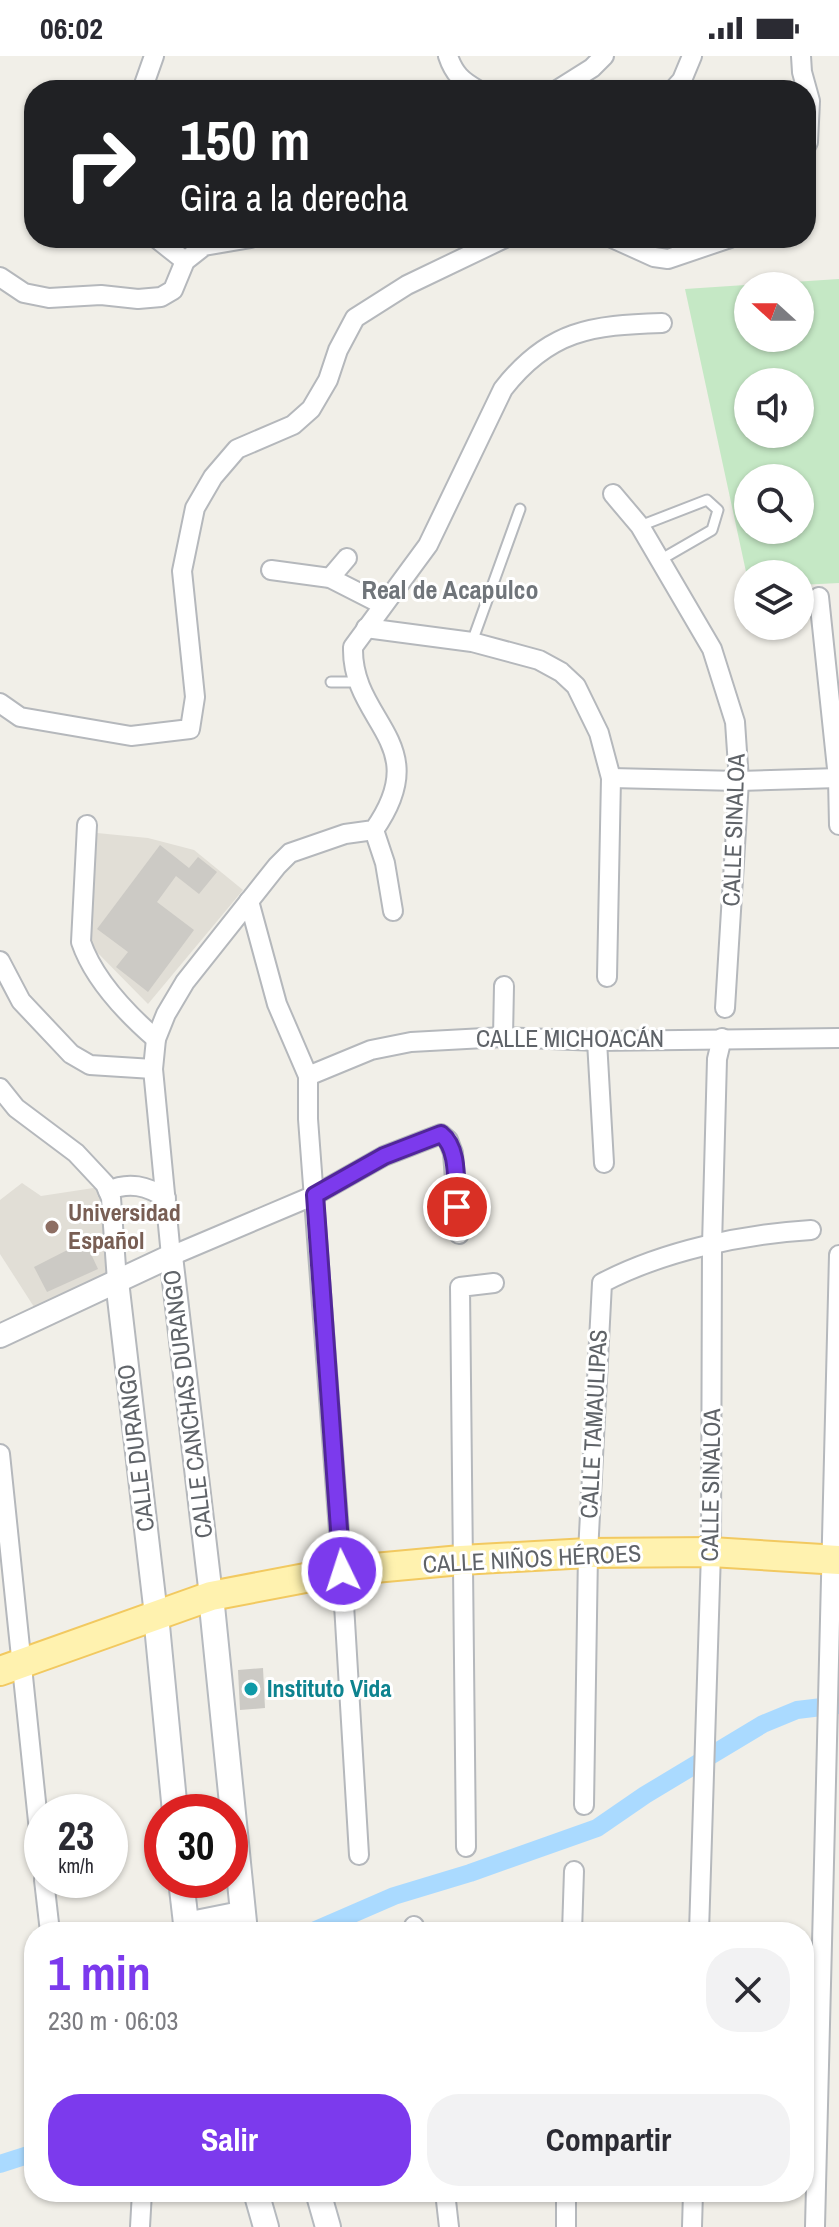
<!DOCTYPE html>
<html lang="es">
<meta charset="utf-8">
<style>
body{margin:0;font-family:"Archivo Narrow",sans-serif;background:#f2f2f3;color:#2b2b33;height:100vh;display:flex;flex-direction:column;font-size:30px;white-space:nowrap}
*{box-sizing:border-box;margin:0}
p{font-size:26px;color:#7c7c81}
.icon{flex:none;width:44px;height:44px;fill:none;stroke:currentColor;stroke-width:2;stroke-linecap:round;stroke-linejoin:round}
.map{position:relative;flex:1;overflow:hidden}
.sheet{position:absolute;left:24px;top:1866px;width:790px;height:280px;display:flex;flex-direction:column;background:#fff;border-radius:32px;box-shadow:0 2px 6px #0004}
.sheet>*{flex:none}
.hud{position:absolute;left:24px;top:24px;width:792px;height:168px;border-radius:32px;box-shadow:0 2px 6px #0004;background:#202124;color:#fff;overflow:hidden}
.needle{width:52px;rotate:291deg}
.fabs{position:absolute;left:734px;top:216px;display:grid;gap:16px}
.fabs a{display:grid;place-items:center;width:80px;height:80px;border-radius:50%;background:#fff;box-shadow:0 2px 6px #0004;font-size:40px}
.speed{position:absolute;left:24px;top:1738px;display:flex;gap:16px;font-size:40px;font-weight:700;text-align:center}
.speed>*{display:grid;place-content:center;width:104px;height:104px;border-radius:50%;background:#fff;box-shadow:0 2px 6px #0004;line-height:1}
.speed small{font-size:20px;font-weight:400}
.speed .limit{border:12px solid #d22;background:#fff;color:#111}
.pin{position:absolute;display:grid;place-items:center;width:68px;height:68px;color:#fff;margin:-34px;border:4px solid #fff;border-radius:50%;box-shadow:0 2px 8px #0007}
.me{position:absolute;width:88px;margin:-44px;rotate:356deg;stroke-linejoin:round;filter:drop-shadow(0 0 6px #0008)}
.turn{display:flex;align-items:center;gap:28px;height:168px;padding:0 24px;font-size:36px}
.turn .icon{width:104px;height:104px;stroke-width:2.5}
.turn b{display:block;font-size:56px;line-height:68px}
.round{display:grid;place-items:center;flex:none;width:84px;height:84px;border-radius:32px;background:#f2f2f3}
.summary{display:flex;align-items:center;justify-content:space-between;height:136px;padding:0 24px}
h1{font-size:48px;font-weight:800;line-height:60px;color:#7c3aed}
.primary-button{display:flex;gap:16px;margin-top:auto;padding:16px 24px}
.primary-button a{flex:1;height:92px;border-radius:32px;background:#7c3aed;color:#fff;font-size:32px;font-weight:800;line-height:92px;text-align:center}
.primary-button a+a{background:#f2f2f3;color:#2b2b33}
.status{display:flex;justify-content:space-between;align-items:center;height:56px;padding:0 40px;background:#fff;direction:ltr}
.status svg{height:22px;fill:currentColor}
.map>svg:first-child{display:block}
.education{fill:#e1ded6}
.green{fill:#c5e8c5;fill-rule:evenodd}
.lines{fill:none;stroke-linecap:round;stroke-linejoin:round}
.canal{stroke:#aadaff;stroke-width:18}
.building{fill:#cccac5}
.service-casing{stroke:#b5b8bc;stroke-width:13}
.minor-casing{stroke:#b5b8bc;stroke-width:22}
.tertiary-casing{stroke:#b5b8bc;stroke-width:26}
.secondary-casing{stroke:#b6babf;stroke-width:28}
.primary-casing{stroke:#f2c960;stroke-width:32}
.service{stroke:#fff;stroke-width:9}
.minor{stroke:#fff;stroke-width:18}
.tertiary{stroke:#fff;stroke-width:22}
.secondary{stroke:#fff;stroke-width:24}
.primary{stroke:#fff2af;stroke-width:28}
.route-casing{stroke:#51269a;stroke-width:20}
.route{stroke:#7c3aed;stroke-width:14}
.education-dot{fill:#8d6e63;stroke:#fff;stroke-width:3}
.culture-dot{fill:#0f9aa8;stroke:#fff;stroke-width:3}
.labels{text-anchor:middle;stroke-width:6;stroke-linejoin:round;paint-order:stroke}
.street-label{font-size:24px;fill:#5f6368;stroke:#fff}
.education-label{font-size:24px;font-weight:bold;fill:#785e54;stroke:#fff;text-anchor:start}
.culture-label{font-size:24px;font-weight:bold;fill:#0d838f;stroke:#fff;text-anchor:start}
.neighbourhood-label{font-size:26px;font-weight:bold;fill:#70757a;stroke:#fff}
</style>
<div class="status"><b>06:02</b><svg viewBox="0 0 49 12"><path d="M0 12V9h3v3zM5 12V6h3v6zM10 12V3h3v9zM15 12V0h3v12zM26 1h20v11H26zM47 4h2v5h-2z"/></svg></div>
<div class="map">
<svg width="839" height="2171" viewBox="0 0 839 2171">
<rect width="100%" height="100%" fill="#f1efe8"/>
<!-- education -->
<g class="education">
<path d="M 97,777 L 148,782 L 194,794 L 243,834 L 148,948 L 88,887 Z"/>
<path d="M 22,1127 L 41,1140 L 100,1131 L 108,1221 L 36,1254 L 0,1198 L 0,1144 Z"/>
</g>
<!-- green -->
<path class="green" d="M 839,223 L 839,527 L 800,529 L 800,518 L 748,518 L 748,525 L 685,233 ZM 748,230 L 800,230 L 800,282 L 748,282 ZM 748,326 L 800,326 L 800,378 L 748,378 ZM 748,422 L 800,422 L 800,474 L 748,474 Z"/>
<g class="lines">
<!-- canal -->
<g class="canal">
<path d="M 311,1876 L 394,1840 L 470,1817 L 597,1772 L 645,1739 L 763,1668 L 797,1654 L 839,1649"/>
<path d="M 0,2108 L 34,2097"/>
</g>
</g>
<!-- building -->
<g class="building">
<path d="M 160,789 L 189,812 L 198,801 L 217,816 L 199,838 L 176,820 L 157,846 L 194,874 L 148,936 L 116,911 L 128,896 L 97,873 Z"/>
<path d="M 85,1185 L 98,1213 L 47,1236 L 34,1211 Z"/>
<path d="M 263,1612 L 265,1652 L 240,1654 L 238,1614 Z"/>
</g>
<g class="lines">
<defs>
<g id="service">
<path d="M 640,470 L 707,444 L 718,454 L 712,474 L 660,504"/>
<path d="M 472,586 L 520,453"/>
<path d="M 331,626 L 359,626"/>
</g>
<g id="minor">
<path d="M 448,0 C 454,18 462,25 478,34"/>
<path d="M 801,0 L 802,16 L 810,45 L 808,86 L 806,90"/>
<path d="M 142,34 L 154,0"/>
<path d="M 557,34 L 592,12 L 604,0"/>
<path d="M 673,34 L 682,24 L 692,0"/>
<path d="M 156,182 L 185,205"/>
<path d="M 612,182 L 654,201 L 668,203 L 730,182"/>
<path d="M 0,221 L 24,237 L 49,242 L 101,239 L 138,243 L 161,241 L 173,234 L 185,205 L 204,190 L 251,182"/>
<path d="M 613,438 L 640,470 L 712,593 L 735,666 L 739,725 L 725,952"/>
<path d="M 271,514 L 330,522 L 383,549"/>
<path d="M 330,522 L 347,502"/>
<path d="M 819,541 L 838,722 L 839,769"/>
<path d="M 366,572 L 472,586 L 539,604 L 561,616 L 576,630 L 599,677 L 611,722 L 607,921"/>
<path d="M 0,647 L 20,661 L 131,680 L 190,673 L 195,641 L 182,515 L 195,452 L 213,421 L 237,393 L 293,369 L 311,353 L 328,324 L 338,294 L 355,262 L 407,229 L 505,182"/>
<path d="M 611,722 L 739,725 L 839,722"/>
<path d="M 87,769 L 81,886 C 94,924 126,957 156,983"/>
<path d="M 374,774 L 385,807 L 393,855"/>
<path d="M 249,845 L 277,948 L 308,1020 L 308,1063 L 342,1515 L 359,1799"/>
<path d="M 0,905 L 21,945 L 71,998 L 90,1009 L 153,1013"/>
<path d="M 503,981 L 504,930"/>
<path d="M 597,985 L 604,1107"/>
<path d="M 308,1020 L 371,994 L 411,986 L 503,981 L 597,985 L 839,982"/>
<path d="M 0,1032 L 16,1052 L 76,1097 L 105,1128 L 111,1142 L 117,1225"/>
<path d="M 108,1135 C 129,1125 147,1130 166,1142"/>
<path d="M 459,1178 L 453,1097 L 448,1084 L 441,1078 L 384,1100 L 315,1139 L 171,1200 L 153,1013 L 156,983 L 166,958 L 185,926 L 277,810 L 290,797 L 345,778 L 374,774 C 436,686 351,667 353,591 L 428,489 L 503,333 C 549,274 592,269 662,267"/>
<path d="M 0,1398 L 42,1804"/>
<path d="M 584,1749 L 588,1497 L 602,1227 C 663,1195 743,1178 811,1174"/>
<path d="M 466,1791 L 460,1231 L 494,1227"/>
<path d="M 44,1824 L 50,1876"/>
<path d="M 414,1870 L 415,1876"/>
<path d="M 572,1876 L 574,1815"/>
<path d="M 699,1876 L 711,1496 L 712,1189 L 717,1003 L 722,982"/>
<path d="M 445,2136 L 449,2171"/>
<path d="M 140,2171 L 142,2136"/>
<path d="M 566,2171 L 566,2136"/>
<path d="M 692,2171 L 693,2136"/>
<path d="M 815,2171 L 839,1199"/>
</g>
<g id="tertiary">
<path d="M 117,1225 L 156,1559"/>
<path d="M 0,1280 L 171,1200 L 211,1540"/>
</g>
<g id="secondary">
<path d="M 211,1540 L 245,1876"/>
<path d="M 156,1559 L 175,1756"/>
<path d="M 181,1824 L 187,1876"/>
<path d="M 186,1869 L 241,1858"/>
<path d="M 256,2136 L 266,2171"/>
<path d="M 318,2136 L 328,2171"/>
</g>
<path id="primary" d="M 0,1615 L 211,1540 L 342,1515 L 461,1504 L 588,1497 L 711,1496 L 839,1504"/>
</defs>
<!-- service casing -->
<use href="#service" class="service-casing"/>
<!-- minor casing -->
<use href="#minor" class="minor-casing"/>
<!-- tertiary casing -->
<use href="#tertiary" class="tertiary-casing"/>
<!-- secondary casing -->
<use href="#secondary" class="secondary-casing"/>
<!-- primary casing -->
<use href="#primary" class="primary-casing"/>
<!-- service -->
<use href="#service" class="service"/>
<!-- minor -->
<use href="#minor" class="minor"/>
<!-- tertiary -->
<use href="#tertiary" class="tertiary"/>
<!-- secondary -->
<use href="#secondary" class="secondary"/>
<!-- primary -->
<use href="#primary" class="primary"/>
</g>
<g class="lines">
<defs>
<path id="route" d="M 342,1515 L 315,1139 L 384,1100 L 441,1078 C 460,1093 455,1128 457,1151"/>
</defs>
<!-- route casing -->
<use href="#route" class="route-casing"/>
<!-- route -->
<use href="#route" class="route"/>
</g>
<!-- markers -->
<circle class="education-dot" cx="52" cy="1171" r="8"/>
<circle class="culture-dot" cx="251" cy="1633" r="8"/>
<g class="labels">
<!-- street labels -->
<g class="street-label">
<text transform="translate(734 774) rotate(-88)" y="8">CALLE SINALOA</text>
<text x="570" y="991">CALLE MICHOACÁN</text>
<text transform="translate(188 1348) rotate(-97)" y="8">CALLE CANCHAS DURANGO</text>
<text transform="translate(594 1368) rotate(-87)" y="8">CALLE TAMAULIPAS</text>
<text transform="translate(136 1392) rotate(-97)" y="8">CALLE DURANGO</text>
<text transform="translate(711 1429) rotate(-89)" y="8">CALLE SINALOA</text>
<text transform="translate(532 1503) rotate(-3)" y="8">CALLE NIÑOS HÉROES</text>
</g>
<!-- education labels -->
<g class="education-label">
<text x="68" y="1165">Universidad<tspan x="68" dy="28">Español</tspan></text>
</g>
<!-- culture labels -->
<g class="culture-label">
<text x="267" y="1641">Instituto Vida</text>
</g>
<!-- neighbourhood labels -->
<g class="neighbourhood-label">
<text x="450" y="543">Real de Acapulco</text>
</g>
</g>
</svg>
<div class="fabs">
<a><svg class="needle" viewBox="-14 -14 28 28"><path d="M0-13l5 13h-10z" fill="#e53935"/><path d="M0 13l5-13h-10z" fill="#7c7c81"/></svg></a>
<a><svg class="icon" aria-label="sound" viewBox="0 0 24 24"><path d="M4 9h4l5-4v14l-5-4H4zM17 9q2 3 0 6"/></svg></a>
<a><svg class="icon" aria-label="search" viewBox="0 0 24 24"><circle cx="10" cy="10" r="6"/><path d="M15 15l6 6"/></svg></a>
<a><svg class="icon" aria-label="layers" viewBox="0 0 24 24"><path d="M12 4l9 5-9 5-9-5zM3 14l9 5 9-5"/></svg></a>
</div>
<div class="speed"><div>23<small>km/h</small></div><div class="limit">30</div></div>
<div class="pin" style="left:457px;top:1151px;background:#d93025"><svg class="icon" aria-label="arrive" viewBox="0 0 24 24"><path d="M6 21V4h12l-3 4 3 4H6"/></svg></div>
<svg class="me" style="left:342px;top:1515px" viewBox="-20 -20 40 40"><circle r="17" fill="#7c3aed" stroke="#fff" stroke-width="3"/><path d="M0-11L8 9 0 5-8 9z" fill="#fff"/></svg>
<div class="hud">
<div class="turn"><svg class="icon" aria-label="right" viewBox="0 0 24 24"><path d="M7 20v-9h11M14 6l5 5-5 5"/></svg><div><b>150 m</b>Gira a la derecha</div></div>
</div>
<section class="sheet">
<div class="summary"><div><h1>1 min</h1><p>230 m · 06:03</p></div><a class="round"><svg class="icon" aria-label="close" viewBox="0 0 24 24"><path d="M6 6l12 12M18 6L6 18"/></svg></a></div>
<div class="primary-button"><a>Salir</a><a>Compartir</a></div>
</section>
</div>
